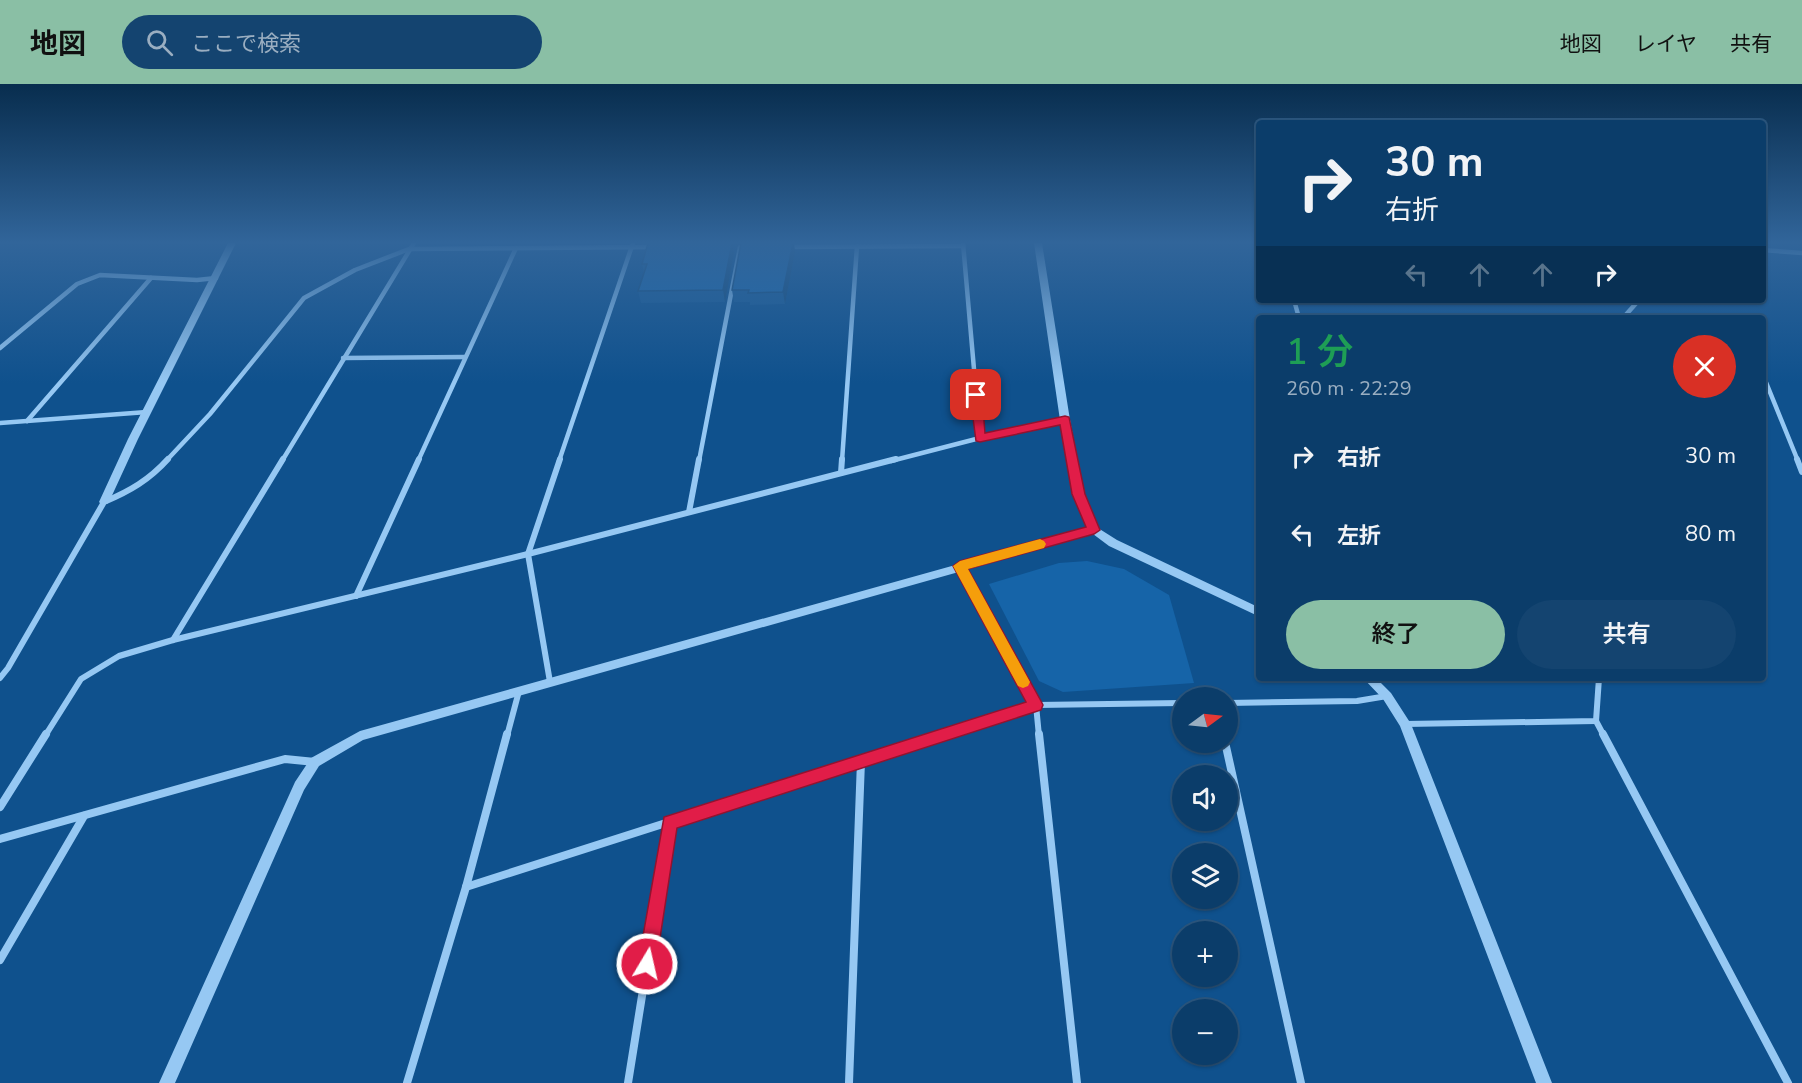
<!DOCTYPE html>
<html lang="ja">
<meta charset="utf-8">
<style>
body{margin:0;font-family:"Nunito Sans","Noto Sans JP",sans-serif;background:#144470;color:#f1f3f6;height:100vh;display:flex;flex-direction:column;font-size:22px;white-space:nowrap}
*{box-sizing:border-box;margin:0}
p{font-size:20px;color:#9aaec1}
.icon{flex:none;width:33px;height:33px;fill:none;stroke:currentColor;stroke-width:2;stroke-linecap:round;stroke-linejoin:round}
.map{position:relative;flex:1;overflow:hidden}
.panel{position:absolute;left:1256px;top:231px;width:510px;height:366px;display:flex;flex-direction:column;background:#0b3d6a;border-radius:6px;box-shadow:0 2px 4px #0004,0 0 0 2px #2b567e}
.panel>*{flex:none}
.banner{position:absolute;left:1256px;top:36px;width:510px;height:183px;border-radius:6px;box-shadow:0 2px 4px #0004,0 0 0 2px #2b567e;background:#0b3d6a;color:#f1f3f6;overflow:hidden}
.needle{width:39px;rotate:75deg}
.tools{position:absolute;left:1172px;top:603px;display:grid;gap:12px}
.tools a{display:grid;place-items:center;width:66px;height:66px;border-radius:50%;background:#0b3d6a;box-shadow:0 2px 4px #0004,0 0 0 2px #2b567e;font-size:30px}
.pin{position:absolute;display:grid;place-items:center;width:51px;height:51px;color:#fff;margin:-26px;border-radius:12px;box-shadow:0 3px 9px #0006}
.me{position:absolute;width:66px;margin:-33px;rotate:9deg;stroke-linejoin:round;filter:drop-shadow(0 0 4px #0008)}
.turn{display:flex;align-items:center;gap:21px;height:126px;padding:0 30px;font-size:27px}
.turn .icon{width:78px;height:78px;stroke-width:2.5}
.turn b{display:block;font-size:42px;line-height:51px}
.lanes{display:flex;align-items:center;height:57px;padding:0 30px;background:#0003;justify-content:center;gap:30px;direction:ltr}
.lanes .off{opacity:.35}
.round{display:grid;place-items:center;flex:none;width:63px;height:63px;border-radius:32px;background:#144470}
.head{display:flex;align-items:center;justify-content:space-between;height:102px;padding:0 30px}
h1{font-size:36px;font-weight:600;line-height:45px;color:#1e9e55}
.primary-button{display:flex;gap:12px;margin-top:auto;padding:12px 30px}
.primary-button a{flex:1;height:69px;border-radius:36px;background:#8abfa5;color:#111;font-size:24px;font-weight:600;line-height:69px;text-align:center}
.primary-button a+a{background:#144470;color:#f1f3f6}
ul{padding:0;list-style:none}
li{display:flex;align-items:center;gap:18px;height:78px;padding:0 30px}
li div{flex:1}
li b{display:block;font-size:22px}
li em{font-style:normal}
header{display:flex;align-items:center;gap:36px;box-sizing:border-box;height:84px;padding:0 30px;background:#8abfa5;color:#111}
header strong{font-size:28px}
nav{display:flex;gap:33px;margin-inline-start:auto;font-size:21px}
.search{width:420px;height:54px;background:#144470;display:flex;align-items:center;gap:15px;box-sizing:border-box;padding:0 21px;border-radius:33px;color:#9aaec1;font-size:22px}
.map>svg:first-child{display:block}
.green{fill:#1664a8}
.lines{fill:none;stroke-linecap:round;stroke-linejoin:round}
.minor-far2{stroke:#96c8f3;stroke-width:4.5}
.minor-far1{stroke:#96c8f3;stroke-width:6}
.minor{stroke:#96c8f3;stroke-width:8}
.tertiary{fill:#96c8f3;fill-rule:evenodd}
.wall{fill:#185a95}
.shaded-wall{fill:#144a79}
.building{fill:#1c69ad;stroke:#144a79;stroke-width:1.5}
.route{fill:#e11d48;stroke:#92132f;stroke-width:1.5}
.slow{fill:#f59e0b}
</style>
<header>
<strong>地図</strong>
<div class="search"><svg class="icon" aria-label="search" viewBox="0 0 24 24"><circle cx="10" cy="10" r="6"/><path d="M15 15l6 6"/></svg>ここで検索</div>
<nav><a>地図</a><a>レイヤ</a><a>共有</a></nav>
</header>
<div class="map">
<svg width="1802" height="999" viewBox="0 0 1802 999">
<rect width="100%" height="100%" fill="#0f518d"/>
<!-- green -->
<path class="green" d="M 1087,477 L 1124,485 L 1169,511 L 1194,599 L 1063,608 L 1039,597 L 989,500 L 1059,479 Z"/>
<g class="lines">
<!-- minor-far2 -->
<g class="minor-far2">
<path d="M 963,159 L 980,354"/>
<path d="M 787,163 L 963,162"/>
<path d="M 1762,166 L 1802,169"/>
<path d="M 1294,216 L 1299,234"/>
<path d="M 1623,234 L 1639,216"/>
<path d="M 0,264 L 77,200 L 100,191 L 197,196 L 216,194"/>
<path d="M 343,274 L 465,273"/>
<path d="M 1763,291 L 1798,377"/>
<path d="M 27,337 L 151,194"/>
<path d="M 0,339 L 147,328"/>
<path d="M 166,377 L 210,330 L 304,214 L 355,186 L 409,165 L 654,163"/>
<path d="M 282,377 L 414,159"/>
<path d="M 418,377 L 516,164"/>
<path d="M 559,377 L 633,159"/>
<path d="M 699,377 L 740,163"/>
<path d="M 842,377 L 857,162"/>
<path d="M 891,377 L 980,354 L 1065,336"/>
</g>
<!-- minor-far1 -->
<g class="minor-far1">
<path d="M 1797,375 L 1802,388"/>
<path d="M 841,389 L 842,375"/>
<path d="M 689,428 L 699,375"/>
<path d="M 960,482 L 1036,621 L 1039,652"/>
<path d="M 356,512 L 419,375"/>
<path d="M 173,556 L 283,375"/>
<path d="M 0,594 L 8,584 L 104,418 C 130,407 149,396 168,375"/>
<path d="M 550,598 L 528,470 L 560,375"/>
<path d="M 1227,619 L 1357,617 L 1387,612"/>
<path d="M 1596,637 L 1604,652"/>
<path d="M 1405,640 L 1596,637 L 1599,594"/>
<path d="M 45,652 L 81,595 L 119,572 L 173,556 L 528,470 L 896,375"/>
<path d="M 507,652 L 519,607"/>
<path d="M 939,652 L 1036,621 L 1182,619"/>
</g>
<!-- minor -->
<g class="minor">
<path d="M 1039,650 L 1077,999"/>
<path d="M 1603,650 L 1788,999"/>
<path d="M 1225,658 L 1301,999"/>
<path d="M 0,723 L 46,650"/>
<path d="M 0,755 L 285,675 L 315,678"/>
<path d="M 466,803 L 944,650"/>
<path d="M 0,876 L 84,732"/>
<path d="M 407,999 L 466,803 L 507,650"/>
<path d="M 628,999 L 670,738"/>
<path d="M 849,999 L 861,677"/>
</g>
<!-- tertiary -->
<g class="tertiary">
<path d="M 228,159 L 236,159 L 138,355 L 109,418 L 107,420 L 101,420 L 99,418 L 128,355 Z"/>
<path d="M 1034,159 L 1042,159 L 1070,336 L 1084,410 L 1098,444 L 1117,456 L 1258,523 L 1258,532 L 1109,462 L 1093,450 L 363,656 L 319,682 L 304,706 L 175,999 L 159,999 L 295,698 L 311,674 L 360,647 L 1088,444 L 1074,410 L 1060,336 Z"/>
<path d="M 1363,594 L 1376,594 L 1391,609 L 1411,640 L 1552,999 L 1536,999 L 1400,642 L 1383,615 Z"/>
</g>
</g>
<!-- wall -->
<g class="wall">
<path d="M 795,168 L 785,220 L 750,221 L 750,218 L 734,218 L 732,206 Z"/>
<path d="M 734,169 L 725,218 L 641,219 L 638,207 L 644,189 L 642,180 Z"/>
</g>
<!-- shaded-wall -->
<g class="shaded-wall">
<path d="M 732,159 L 734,169 L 725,218 L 723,206 Z"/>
<path d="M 793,159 L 794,159 L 795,168 L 785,220 L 783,208 Z"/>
</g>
<!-- building -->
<g class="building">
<path d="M 648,159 L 732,159 L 723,206 L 638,207 L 647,180 L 642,180 Z"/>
<path d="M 741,159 L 793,159 L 783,208 L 748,209 L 749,206 L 732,206 Z"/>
</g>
<!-- sky -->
<linearGradient id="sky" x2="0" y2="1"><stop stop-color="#082d4e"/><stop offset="0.53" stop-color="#31659a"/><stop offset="1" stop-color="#31659a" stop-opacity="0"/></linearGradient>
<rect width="1802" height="299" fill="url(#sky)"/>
<!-- route -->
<path class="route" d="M 976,308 L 982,311 L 985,349 L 1065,332 L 1069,333 L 1085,410 L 1100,446 L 1094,450 L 968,485 L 1041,617 L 1043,621 L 1041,626 L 677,744 L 656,880 L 653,887 L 647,890 L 640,887 L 638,880 L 664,733 L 1026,618 L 953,482 L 960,477 L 1086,443 L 1072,410 L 1060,341 L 980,358 L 976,357 L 970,311 Z"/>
<!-- slow -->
<path class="slow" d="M 1040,455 L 1044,457 L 1046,460 L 1044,464 L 968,485 L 1030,598 L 1028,602 L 1023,604 L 1018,602 L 953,482 L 960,477 Z"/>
</svg>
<div class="tools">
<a><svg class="needle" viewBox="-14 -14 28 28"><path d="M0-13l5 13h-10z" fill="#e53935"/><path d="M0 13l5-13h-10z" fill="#9aaec1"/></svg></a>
<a><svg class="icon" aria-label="sound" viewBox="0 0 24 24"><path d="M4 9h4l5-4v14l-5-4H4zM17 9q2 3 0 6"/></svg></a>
<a><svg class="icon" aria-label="layers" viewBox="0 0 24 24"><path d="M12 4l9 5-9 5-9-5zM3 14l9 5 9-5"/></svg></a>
<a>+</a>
<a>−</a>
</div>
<div class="pin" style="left:976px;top:311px;background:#d93025"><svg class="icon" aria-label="arrive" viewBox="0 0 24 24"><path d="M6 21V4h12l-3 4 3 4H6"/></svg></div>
<svg class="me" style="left:647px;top:880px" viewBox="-20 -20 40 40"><circle r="17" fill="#e11d48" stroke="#fff" stroke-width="3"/><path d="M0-11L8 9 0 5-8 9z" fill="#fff"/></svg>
<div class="banner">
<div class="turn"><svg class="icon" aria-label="right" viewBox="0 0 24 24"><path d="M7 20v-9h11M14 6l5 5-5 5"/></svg><div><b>30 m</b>右折</div></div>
<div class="lanes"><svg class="icon off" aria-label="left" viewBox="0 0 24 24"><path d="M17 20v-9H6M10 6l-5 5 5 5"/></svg><svg class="icon off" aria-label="ahead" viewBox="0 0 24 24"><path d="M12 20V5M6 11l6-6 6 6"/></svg><svg class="icon off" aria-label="ahead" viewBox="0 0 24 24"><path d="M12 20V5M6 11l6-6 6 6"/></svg><svg class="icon" aria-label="right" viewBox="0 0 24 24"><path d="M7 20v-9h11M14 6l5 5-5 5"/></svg></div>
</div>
<section class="panel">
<div class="head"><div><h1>1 分</h1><p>260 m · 22:29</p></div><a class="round" style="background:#d93025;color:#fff"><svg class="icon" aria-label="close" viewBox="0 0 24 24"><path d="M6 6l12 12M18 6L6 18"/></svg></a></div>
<ul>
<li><svg class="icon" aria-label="right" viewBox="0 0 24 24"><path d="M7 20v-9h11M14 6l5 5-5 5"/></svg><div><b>右折</b></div><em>30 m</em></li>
<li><svg class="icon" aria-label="left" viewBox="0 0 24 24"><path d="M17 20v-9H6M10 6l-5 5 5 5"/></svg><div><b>左折</b></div><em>80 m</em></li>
</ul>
<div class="primary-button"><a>終了</a><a>共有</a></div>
</section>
</div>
